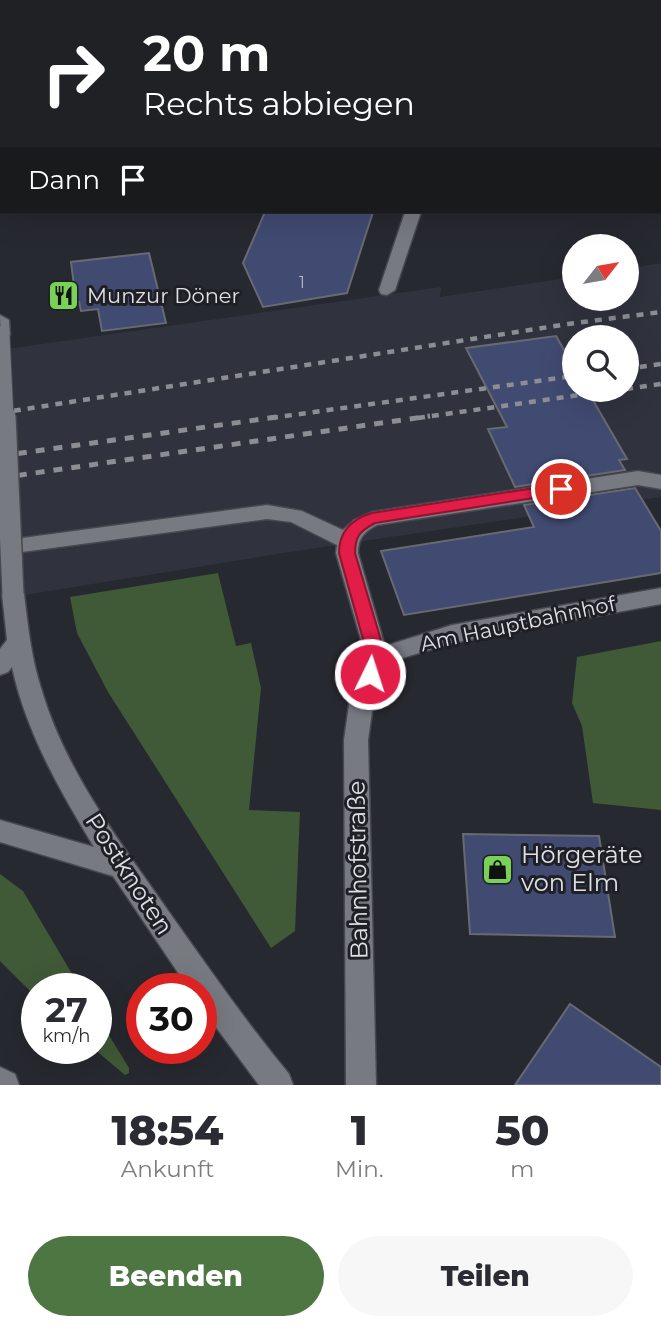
<!DOCTYPE html>
<html lang="de">
<meta charset="utf-8">
<style>
body{margin:0;font-family:Montserrat,sans-serif;background:#f7f7f7;color:#2b2b33;height:100vh;display:flex;flex-direction:column;font-size:26px;white-space:nowrap}
*{box-sizing:border-box;margin:0}
p{font-size:23px;color:#7c7c81}
.icon{flex:none;width:38px;height:38px;fill:none;stroke:currentColor;stroke-width:2;stroke-linecap:round;stroke-linejoin:round}
.map{position:relative;height:1085px;overflow:hidden}
.sheet{display:flex;flex-direction:column;background:#fff;flex:1}
.sheet>*{flex:none}
.hud{position:absolute;left:0px;top:0px;width:662px;height:214px;box-shadow:0 7px 28px #0002;background:#202124;color:#fff;overflow:hidden}
.needle{width:46px;rotate:59deg}
.tools{position:absolute;left:562px;top:234px;display:grid;gap:14px}
.tools a{display:grid;place-items:center;width:77px;height:77px;border-radius:50%;background:#fff;box-shadow:0 7px 28px #0002;font-size:35px}
.speed{position:absolute;left:21px;top:973px;display:flex;gap:14px;font-size:35px;font-weight:700;text-align:center}
.speed>*{display:grid;place-content:center;width:91px;height:91px;border-radius:50%;background:#fff;box-shadow:0 7px 28px #0002;line-height:1}
.speed small{font-size:18px;font-weight:400}
.speed .limit{border:10px solid #d22;background:#fff;color:#111}
.pin{position:absolute;display:grid;place-items:center;width:60px;height:60px;color:#fff;margin:-30px;border:4px solid #fff;border-radius:50%;box-shadow:0 2px 7px #0007}
.me{position:absolute;width:77px;margin:-38px;rotate:4deg;stroke-linejoin:round;filter:drop-shadow(0 0 5px #0008)}
.turn{display:flex;align-items:center;gap:24px;height:147px;padding:0 28px;font-size:32px}
.turn .icon{width:91px;height:91px;stroke-width:2.5}
.turn b{display:block;font-size:49px;line-height:60px}
.then{display:flex;align-items:center;height:66px;padding:0 28px;background:#0003;gap:14px;font-size:26px}
.eta{display:flex;justify-content:space-evenly;align-items:center;height:119px;text-align:center}
.eta b{font-size:42px;font-weight:800;line-height:49px}
.primary-button{display:flex;gap:14px;margin-top:auto;padding:14px 28px}
.primary-button a{flex:1;height:80px;border-radius:42px;background:#4e7643;color:#fff;font-size:28px;font-weight:800;line-height:80px;text-align:center}
.primary-button a+a{background:#f7f7f7;color:#2b2b33}
.map>svg:first-child{display:block}
.built{fill:#30333e;fill-rule:evenodd}
.green{fill:#405937}
.building{fill:#414a71;stroke:#686a72;stroke-width:2}
.lines{fill:none;stroke-linecap:round;stroke-linejoin:round}
.lane-casing{stroke:#46484d;stroke-width:3}
.street-casing{stroke:#46484d;stroke-width:3}
.secondary-casing{stroke:#46484d;stroke-width:3}
.lane{fill:#787a82;fill-rule:evenodd}
.street{fill:#787a82;fill-rule:evenodd}
.secondary{fill:#787a82;fill-rule:evenodd}
.rail-far1{stroke:#8c8e94;stroke-width:4.5;stroke-dasharray:7 7;stroke-linecap:butt}
.rail{stroke:#8c8e94;stroke-width:5;stroke-dasharray:9 9;stroke-linecap:butt}
.secondary-bridge-far1-casing{stroke:#46484d;stroke-width:19;stroke-linecap:butt}
.secondary-bridge-casing{stroke:#46484d;stroke-width:24;stroke-linecap:butt}
.secondary-bridge-far1{stroke:#787a82;stroke-width:17}
.secondary-bridge{stroke:#787a82;stroke-width:21}
.route{fill:#e11d48;stroke:#92132f;stroke-width:2}
.labels{text-anchor:middle;stroke-width:6;stroke-linejoin:round;paint-order:stroke}
.far-number-label{font-size:16px;fill:#b8bac8}
.poi-label{font-size:21px;fill:#dfe0e5;stroke:#1e2026;text-anchor:start}
.street-label{font-size:21px;fill:#dfe0e5;stroke:#1e2026}
.near-poi-label{font-size:24px;fill:#dfe0e5;stroke:#1e2026;text-anchor:start}
.near-street-label{font-size:24px;fill:#dfe0e5;stroke:#1e2026}
</style>
<div class="map">
<svg width="661" height="1085" viewBox="0 0 661 1085">
<rect width="100%" height="100%" fill="#272930"/>
<!-- built -->
<path class="built" d="M 661,263 L 661,497 L 283,553 L 0,599 L 0,350 L 441,287 L 440,297 L 574,277 L 574,299 L 626,299 L 627,269 ZM 574,338 L 626,338 L 626,390 L 574,390 Z"/>
<!-- green -->
<g class="green">
<path d="M 218,573 L 236,646 L 251,643 L 261,688 L 249,810 L 300,812 L 295,931 L 271,948 L 108,692 L 77,633 L 70,597 Z"/>
<path d="M 661,641 L 661,810 L 593,803 L 582,726 L 572,703 L 577,657 Z"/>
<path d="M 0,874 L 23,891 L 81,989 L 37,989 L 37,998 L 0,961 Z"/>
<path d="M 96,1014 L 129,1068 L 129,1073 L 125,1075 L 93,1048 L 96,1048 Z"/>
</g>
<!-- building -->
<g class="building">
<path d="M 265,212 L 373,212 L 347,293 L 263,307 L 243,263 Z"/>
<path d="M 149,253 L 166,323 L 102,331 L 98,309 L 81,311 L 79,302 L 76,302 L 71,262 Z"/>
<path d="M 556,336 L 574,367 L 574,390 L 587,390 L 627,459 L 619,460 L 625,470 L 515,487 L 488,429 L 507,427 L 466,348 Z"/>
<path d="M 635,488 L 661,531 L 661,573 L 404,615 L 381,551 L 534,527 L 524,505 Z"/>
<path d="M 463,834 L 599,836 L 615,937 L 470,934 Z"/>
<path d="M 570,1004 L 661,1067 L 661,1085 L 515,1085 Z"/>
</g>
<g class="lines">
<defs>
<path id="lane" d="M 638,471 L 661,475 L 661,489 L 638,485 L 377,525 C 364,532 358,538 358,553 L 388,657 L 385,663 L 377,666 L 369,663 L 366,657 L 336,553 L 337,545 L 291,522 L 267,519 L 0,555 L 0,541 L 267,505 L 302,511 L 343,530 L 354,520 L 372,512 Z"/>
<g id="street">
<rect x="455" y="0" width="12" height="2"/>
<path d="M 405,212 L 421,212 L 395,290 L 387,295 L 381,294 L 379,290 Z"/>
<path d="M 661,588 L 661,604 L 452,643 L 386,663 L 375,691 L 368,740 L 376,1085 L 346,1085 L 344,740 L 351,691 L 369,651 L 452,625 Z"/>
</g>
<g id="secondary">
<path d="M 0,315 L 9,320 L 10,335 L 1,340 Z"/>
<path d="M 13,586 L 21,588 L 24,594 C 28,626 31,657 41,688 C 65,771 120,842 169,912 C 208,967 246,1022 289,1074 L 293,1085 L 259,1085 L 201,1007 L 201,989 L 189,989 L 113,876 L 0,842 L 0,820 L 94,847 C 60,791 26,732 12,667 L 8,672 L 0,675 L 0,649 L 7,640 L 2,594 L 5,588 Z"/>
<path d="M 0,1067 L 15,1074 L 19,1085 L 0,1085 Z"/>
</g>
</defs>
<!-- lane casing -->
<use href="#lane" class="lane-casing"/>
<!-- street casing -->
<use href="#street" class="street-casing"/>
<!-- secondary casing -->
<use href="#secondary" class="secondary-casing"/>
<!-- lane -->
<use href="#lane" class="lane"/>
<!-- street -->
<use href="#street" class="street"/>
<!-- secondary -->
<use href="#secondary" class="secondary"/>
<!-- rail-far1 -->
<g class="rail-far1">
<path d="M 626,369 L 661,364"/>
<path d="M 626,389 L 661,384"/>
<path d="M 0,413 L 568,324 L 661,312"/>
<path d="M 271,418 L 574,376"/>
<path d="M 418,418 L 615,390"/>
</g>
<!-- rail -->
<g class="rail">
<path d="M 0,456 L 284,416"/>
<path d="M 0,478 L 430,416"/>
</g>
<defs>
<path id="secondary-bridge-far1" d="M 1,335 L 5,418"/>
<path id="secondary-bridge" d="M 5,416 L 13,594"/>
</defs>
<!-- secondary-bridge-far1 casing -->
<use href="#secondary-bridge-far1" class="secondary-bridge-far1-casing"/>
<!-- secondary-bridge casing -->
<use href="#secondary-bridge" class="secondary-bridge-casing"/>
<!-- secondary-bridge-far1 -->
<use href="#secondary-bridge-far1" class="secondary-bridge-far1"/>
<!-- secondary-bridge -->
<use href="#secondary-bridge" class="secondary-bridge"/>
</g>
<!-- route -->
<path class="route" d="M 561,484 L 568,489 L 566,493 L 375,523 C 360,531 355,536 355,553 L 386,657 L 376,679 L 364,679 L 361,674 L 368,657 L 339,553 C 339,531 352,519 372,513 Z"/>
<!-- icons -->
<defs>
<symbol id="restaurant-square" viewBox="-11 -11 22 22"><rect x="-9" y="-9" width="18" height="18" rx="4" fill="#79d157" stroke="#1e2026"/><path d="M-5-6h1v4h1v-4h1v4h1v-4h1v5L-1.5 .5V6h-2V.5L-5-1ZM5-6V6H3V1.5H1.5Q1.5-4 5-6Z" fill="#111"/></symbol>
<symbol id="shop-square" viewBox="-11 -11 22 22"><rect x="-9" y="-9" width="18" height="18" rx="4" fill="#79d157" stroke="#1e2026"/><path d="M-5-2.5h2.3a2.7 3.5 0 0 1 5.4 0H5L5.5 6h-11ZM-1.5-2.5h3a1.5 2.3 0 0 0-3 0Z" fill="#111"/></symbol>
</defs>
<g fill-rule="evenodd">
<use href="#restaurant-square" x="46" y="278" width="35" height="35"/>
<use href="#shop-square" x="480" y="852" width="35" height="35"/>
</g>
<g class="labels">
<!-- far-number labels -->
<g class="far-number-label">
<text x="302" y="288">1</text>
</g>
<!-- poi labels -->
<g class="poi-label">
<text x="87" y="303">Munzur Döner</text>
</g>
<!-- street labels -->
<g class="street-label">
<text transform="translate(518 624) rotate(-12)" y="7">Am Hauptbahnhof</text>
</g>
<!-- near-poi labels -->
<g class="near-poi-label">
<text x="521" y="863">Hörgeräte<tspan x="521" dy="28">von Elm</tspan></text>
</g>
<!-- near-street labels -->
<g class="near-street-label">
<text transform="translate(358 870) rotate(-91)" y="8">Bahnhofstraße</text>
<text transform="translate(129 874) rotate(57)" y="8">Postknoten</text>
</g>
</g>
</svg>
<div class="tools">
<a><svg class="needle" viewBox="-14 -14 28 28"><path d="M0-13l5 13h-10z" fill="#e53935"/><path d="M0 13l5-13h-10z" fill="#7c7c81"/></svg></a>
<a><svg class="icon" aria-label="search" viewBox="0 0 24 24"><circle cx="10" cy="10" r="6"/><path d="M15 15l6 6"/></svg></a>
</div>
<div class="speed"><div>27<small>km/h</small></div><div class="limit">30</div></div>
<div class="pin" style="left:561px;top:489px;background:#d93025"><svg class="icon" aria-label="arrive" viewBox="0 0 24 24"><path d="M6 21V4h12l-3 4 3 4H6"/></svg></div>
<svg class="me" style="left:370px;top:674px" viewBox="-20 -20 40 40"><circle r="17" fill="#e11d48" stroke="#fff" stroke-width="3"/><path d="M0-11L8 9 0 5-8 9z" fill="#fff"/></svg>
<div class="hud">
<div class="turn"><svg class="icon" aria-label="right" viewBox="0 0 24 24"><path d="M7 20v-9h11M14 6l5 5-5 5"/></svg><div><b>20 m</b>Rechts abbiegen</div></div>
<div class="then">Dann<svg class="icon" aria-label="arrive" viewBox="0 0 24 24"><path d="M6 21V4h12l-3 4 3 4H6"/></svg></div>
</div>
</div>
<section class="sheet">
<div class="eta">
<div><b>18:54</b><p>Ankunft</p></div>
<div><b>1</b><p>Min.</p></div>
<div><b>50</b><p>m</p></div>
</div>
<div class="primary-button"><a>Beenden</a><a>Teilen</a></div>
</section>
